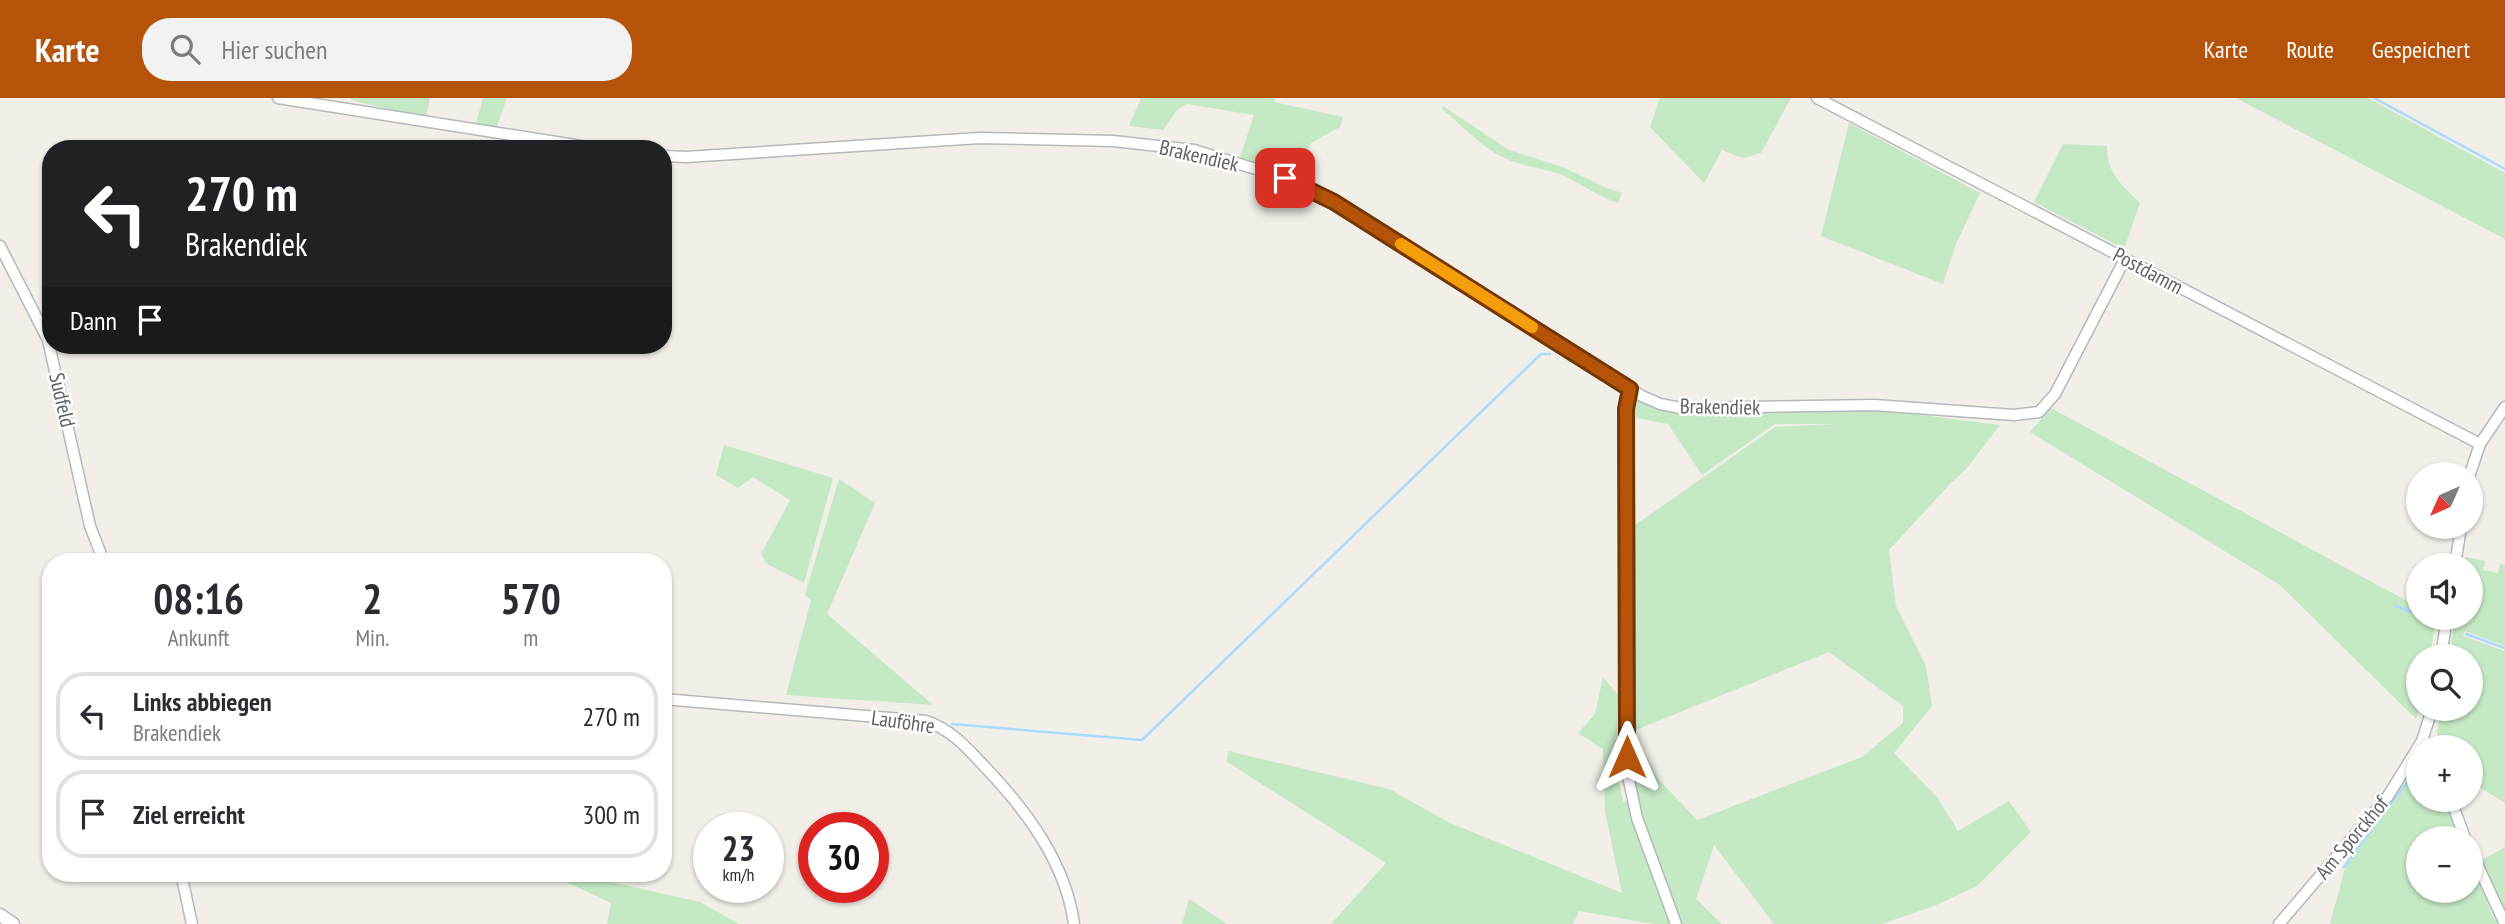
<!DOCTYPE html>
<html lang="de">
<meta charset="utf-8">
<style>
body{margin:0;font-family:"PT Sans Narrow",sans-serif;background:#f2f2f3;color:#2b2b33;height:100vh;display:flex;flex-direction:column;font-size:26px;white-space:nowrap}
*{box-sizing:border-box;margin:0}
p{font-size:23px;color:#7c7c81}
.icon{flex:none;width:38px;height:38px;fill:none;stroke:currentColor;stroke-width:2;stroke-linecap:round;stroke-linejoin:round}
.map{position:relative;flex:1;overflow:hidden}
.panel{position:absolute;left:42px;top:455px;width:630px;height:329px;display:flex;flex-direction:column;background:#fff;border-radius:28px;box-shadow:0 2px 5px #0004}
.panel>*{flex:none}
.top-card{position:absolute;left:42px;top:42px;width:630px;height:214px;border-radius:28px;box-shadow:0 2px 5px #0004;background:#202124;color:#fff;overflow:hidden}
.needle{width:46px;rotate:225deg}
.fabs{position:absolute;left:2406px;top:364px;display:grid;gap:14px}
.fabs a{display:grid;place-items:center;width:77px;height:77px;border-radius:50%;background:#fff;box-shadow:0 2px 5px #0004;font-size:35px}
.speed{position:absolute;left:693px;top:714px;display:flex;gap:14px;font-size:35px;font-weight:700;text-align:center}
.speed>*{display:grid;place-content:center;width:91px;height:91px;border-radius:50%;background:#fff;box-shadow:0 2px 5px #0004;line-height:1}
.speed small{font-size:18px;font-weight:400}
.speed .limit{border:10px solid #d22;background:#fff;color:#111}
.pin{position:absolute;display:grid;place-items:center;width:60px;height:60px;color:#fff;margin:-30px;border-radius:14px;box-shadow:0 4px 10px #0006}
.me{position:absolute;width:77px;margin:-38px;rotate:0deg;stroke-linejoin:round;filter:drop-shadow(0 0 5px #0008)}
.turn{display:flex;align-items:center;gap:24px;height:147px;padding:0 28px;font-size:32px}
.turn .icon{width:91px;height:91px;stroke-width:2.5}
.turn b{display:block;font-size:49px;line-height:60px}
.then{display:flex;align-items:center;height:66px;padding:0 28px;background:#0003;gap:14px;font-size:26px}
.eta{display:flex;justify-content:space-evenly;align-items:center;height:119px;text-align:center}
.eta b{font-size:42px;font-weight:600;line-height:49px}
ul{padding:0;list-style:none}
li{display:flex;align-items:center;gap:21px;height:88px;margin:0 14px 10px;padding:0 14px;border:4px solid #e1e1e2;border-radius:28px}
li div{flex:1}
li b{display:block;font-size:26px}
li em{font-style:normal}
header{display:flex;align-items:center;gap:42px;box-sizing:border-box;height:98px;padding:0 35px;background:#b45309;color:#fff}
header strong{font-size:33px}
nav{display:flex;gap:38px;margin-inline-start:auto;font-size:24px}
.search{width:490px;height:63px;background:#f2f2f3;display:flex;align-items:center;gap:18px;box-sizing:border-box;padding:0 24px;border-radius:28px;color:#7c7c81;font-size:26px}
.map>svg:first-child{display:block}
.green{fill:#c5e8c5;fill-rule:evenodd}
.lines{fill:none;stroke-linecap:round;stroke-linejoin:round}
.stream{stroke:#aadaff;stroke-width:2.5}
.minor-casing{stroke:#b5b8bc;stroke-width:13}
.tertiary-casing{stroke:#b5b8bc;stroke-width:15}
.minor{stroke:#fff;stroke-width:10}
.tertiary{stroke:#fff;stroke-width:12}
.route-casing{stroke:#753606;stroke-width:18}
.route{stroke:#b45309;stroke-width:12}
.slow{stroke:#f59e0b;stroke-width:12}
.labels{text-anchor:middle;stroke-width:5;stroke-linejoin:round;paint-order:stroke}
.street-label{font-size:21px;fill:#5f6368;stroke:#fff}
</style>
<header>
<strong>Karte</strong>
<div class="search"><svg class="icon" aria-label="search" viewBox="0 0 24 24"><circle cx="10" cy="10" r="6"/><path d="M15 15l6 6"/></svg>Hier suchen</div>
<nav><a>Karte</a><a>Route</a><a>Gespeichert</a></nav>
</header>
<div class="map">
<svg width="2505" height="826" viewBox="0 0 2505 826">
<rect width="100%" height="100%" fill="#f1efe8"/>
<!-- green -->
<g class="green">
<path d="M 351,0 L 430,0 L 426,20 L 351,2 Z"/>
<path d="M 483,0 L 507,0 L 496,31 L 476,26 Z"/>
<path d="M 1141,0 L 1275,0 L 1274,4 L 1343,19 L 1340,29 L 1311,45 L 1296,76 L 1296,81 L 1239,62 L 1254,17 L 1187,6 L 1177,12 L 1163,32 L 1129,28 Z"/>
<path d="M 1660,0 L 1791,0 L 1761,55 L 1743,60 L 1722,52 L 1704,85 L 1650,29 Z"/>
<path d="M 2236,0 L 2368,0 L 2505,75 L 2505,141 Z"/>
<path d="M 1443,8 L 1509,52 L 1563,69 L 1606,90 L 1622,95 L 1618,105 C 1598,98 1583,87 1564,78 C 1546,70 1525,69 1507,61 C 1483,51 1462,27 1442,11 Z"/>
<path d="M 1849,25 L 1980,95 L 1956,146 L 1943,186 L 1821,138 Z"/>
<path d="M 2063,46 L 2107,48 C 2107,76 2121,86 2140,105 L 2124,151 L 2034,104 Z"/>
<path d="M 1635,299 L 1659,312 L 1679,316 L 1881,312 L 2000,327 L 1966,371 L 1951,385 L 1889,452 L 1896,508 L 1926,568 L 1932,608 L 1894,655 L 1937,699 L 1958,733 L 2009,703 L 2031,734 L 1977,788 L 1934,808 L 1882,826 L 1774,826 L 1714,747 L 1696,801 L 1722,826 L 1654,826 L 1579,813 L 1573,826 L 1331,826 L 1386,765 L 1227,664 L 1228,653 L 1389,691 L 1450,725 L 1622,795 L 1605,713 L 1603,651 L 1578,635 L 1595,616 L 1603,579 L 1618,597 L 1616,670 L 1623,704 L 1635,700 L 1630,643 L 1633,632 L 1631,430 L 1775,329 L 1839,326 L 1775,326 L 1702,377 L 1668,326 L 1632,319 ZM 1829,554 L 1903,608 L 1903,625 L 1862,659 L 1697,722 L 1659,682 L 1633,633 Z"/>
<path d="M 2051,310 L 2418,509 L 2418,520 L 2436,520 L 2430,558 L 2418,558 L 2419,611 L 2416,621 L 2280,487 L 2030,334 Z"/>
<path d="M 724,347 L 833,380 L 804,485 L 767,466 L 761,456 L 790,402 L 753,379 L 738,390 L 716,377 Z"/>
<path d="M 839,381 L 875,405 L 827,516 L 933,607 L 786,597 L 811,502 L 805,497 Z"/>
<path d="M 2466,459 L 2485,463 L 2483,472 L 2498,475 L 2500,466 L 2505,467 L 2505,548 L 2465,533 L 2463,538 L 2505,553 L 2505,705 L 2471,684 L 2471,649 L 2441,649 L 2437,634 L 2441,611 L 2471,611 L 2471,558 L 2449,558 L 2455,520 L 2471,520 L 2471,467 L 2465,467 Z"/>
<path d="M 2418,671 L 2418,702 L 2448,702 L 2463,740 L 2418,740 L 2418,793 L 2471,793 L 2471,760 L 2491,815 L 2498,826 L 2330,826 L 2345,770 Z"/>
<path d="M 2505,749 L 2505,819 L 2479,764 Z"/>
<path d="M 547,775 L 586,775 L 602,782 L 700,804 L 739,826 L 607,826 L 611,805 Z"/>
<path d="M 1189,801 L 1227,826 L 1182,826 Z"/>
</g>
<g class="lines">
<!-- stream -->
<g class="stream">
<path d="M 2374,0 L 2505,71"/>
<path d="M 2396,508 L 2418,517"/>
<path d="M 2425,520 L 2429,521"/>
<path d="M 2466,536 L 2505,550"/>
<path d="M 952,626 L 1142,642 L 1541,256 L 1550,256"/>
<path d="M 2344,769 L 2418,669"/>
</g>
<defs>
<g id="minor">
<path d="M 278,0 L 600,51"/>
<path d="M 1817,0 L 2480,346"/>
<path d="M 663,58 L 686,59 L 980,40 L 1113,43 L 1194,52 L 1285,80 L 1334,104 L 1642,298 L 1660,306 L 1681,310 L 1874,307 L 2014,317 L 2039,314 L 2055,296 L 2125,161"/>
<path d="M 0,148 L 48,242 L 90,428 L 104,464"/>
<path d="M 1630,291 L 1626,311 L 1627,673 L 1637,720 L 1676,826"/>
<path d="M 2470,376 L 2480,346 L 2505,309"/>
<path d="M 2455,467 L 2461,429"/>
<path d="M 2441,558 L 2447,520"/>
<path d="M 663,601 L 926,623 C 952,632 967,650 985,669 C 1026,712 1066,765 1074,826"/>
<path d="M 2451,702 L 2465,740"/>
<path d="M 2471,753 L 2505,826"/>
<path d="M 181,775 L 192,826"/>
<path d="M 2279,826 L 2388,698 L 2422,643 L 2432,611"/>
</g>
<path id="tertiary" d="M 0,817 L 13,826"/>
</defs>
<!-- minor casing -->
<use href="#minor" class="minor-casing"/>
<!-- tertiary casing -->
<use href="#tertiary" class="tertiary-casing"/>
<!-- minor -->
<use href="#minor" class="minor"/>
<!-- tertiary -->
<use href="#tertiary" class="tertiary"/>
</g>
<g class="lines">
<defs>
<path id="route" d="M 1285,80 L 1334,104 L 1630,291 L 1626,311 L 1627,659"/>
</defs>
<!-- route casing -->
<use href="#route" class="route-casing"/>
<!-- route -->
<use href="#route" class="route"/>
<!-- slow -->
<path class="slow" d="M 1401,146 L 1532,229"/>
</g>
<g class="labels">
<!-- street labels -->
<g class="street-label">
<text transform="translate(1199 58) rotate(13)" y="7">Brakendiek</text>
<text transform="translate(2148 173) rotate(28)" y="7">Postdamm</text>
<text transform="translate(62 302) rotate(77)" y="7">Sudfeld</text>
<text transform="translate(1720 309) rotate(1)" y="7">Brakendiek</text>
<text transform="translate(903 624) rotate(8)" y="7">Lauföhre</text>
<text transform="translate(2352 740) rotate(-50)" y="7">Am Sporckhof</text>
</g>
</g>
</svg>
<div class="fabs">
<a><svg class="needle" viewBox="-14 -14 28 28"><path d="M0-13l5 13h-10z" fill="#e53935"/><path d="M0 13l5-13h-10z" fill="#7c7c81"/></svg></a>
<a><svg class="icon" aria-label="sound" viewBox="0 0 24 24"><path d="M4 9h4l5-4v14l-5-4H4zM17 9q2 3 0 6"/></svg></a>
<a><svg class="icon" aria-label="search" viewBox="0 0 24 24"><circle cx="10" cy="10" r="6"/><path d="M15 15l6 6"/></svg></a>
<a>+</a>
<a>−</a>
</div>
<div class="speed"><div>23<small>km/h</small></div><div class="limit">30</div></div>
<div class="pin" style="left:1285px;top:80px;background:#d93025"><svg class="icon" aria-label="arrive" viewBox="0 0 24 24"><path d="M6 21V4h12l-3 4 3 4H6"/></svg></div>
<svg class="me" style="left:1627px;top:659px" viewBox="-20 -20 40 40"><path d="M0-17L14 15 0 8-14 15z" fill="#b45309" stroke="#fff" stroke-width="4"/></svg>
<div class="top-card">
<div class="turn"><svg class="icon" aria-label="left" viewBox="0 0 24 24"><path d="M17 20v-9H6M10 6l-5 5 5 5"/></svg><div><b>270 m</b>Brakendiek</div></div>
<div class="then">Dann<svg class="icon" aria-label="arrive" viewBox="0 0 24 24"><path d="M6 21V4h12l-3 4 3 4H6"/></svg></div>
</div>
<section class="panel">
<div class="eta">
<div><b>08:16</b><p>Ankunft</p></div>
<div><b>2</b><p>Min.</p></div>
<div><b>570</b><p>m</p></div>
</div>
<ul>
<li><svg class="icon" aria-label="left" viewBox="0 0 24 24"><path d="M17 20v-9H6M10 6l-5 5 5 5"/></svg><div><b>Links abbiegen</b><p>Brakendiek</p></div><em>270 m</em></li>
<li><svg class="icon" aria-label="arrive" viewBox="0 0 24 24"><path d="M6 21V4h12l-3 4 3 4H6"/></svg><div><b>Ziel erreicht</b></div><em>300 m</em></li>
</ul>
</section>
</div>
